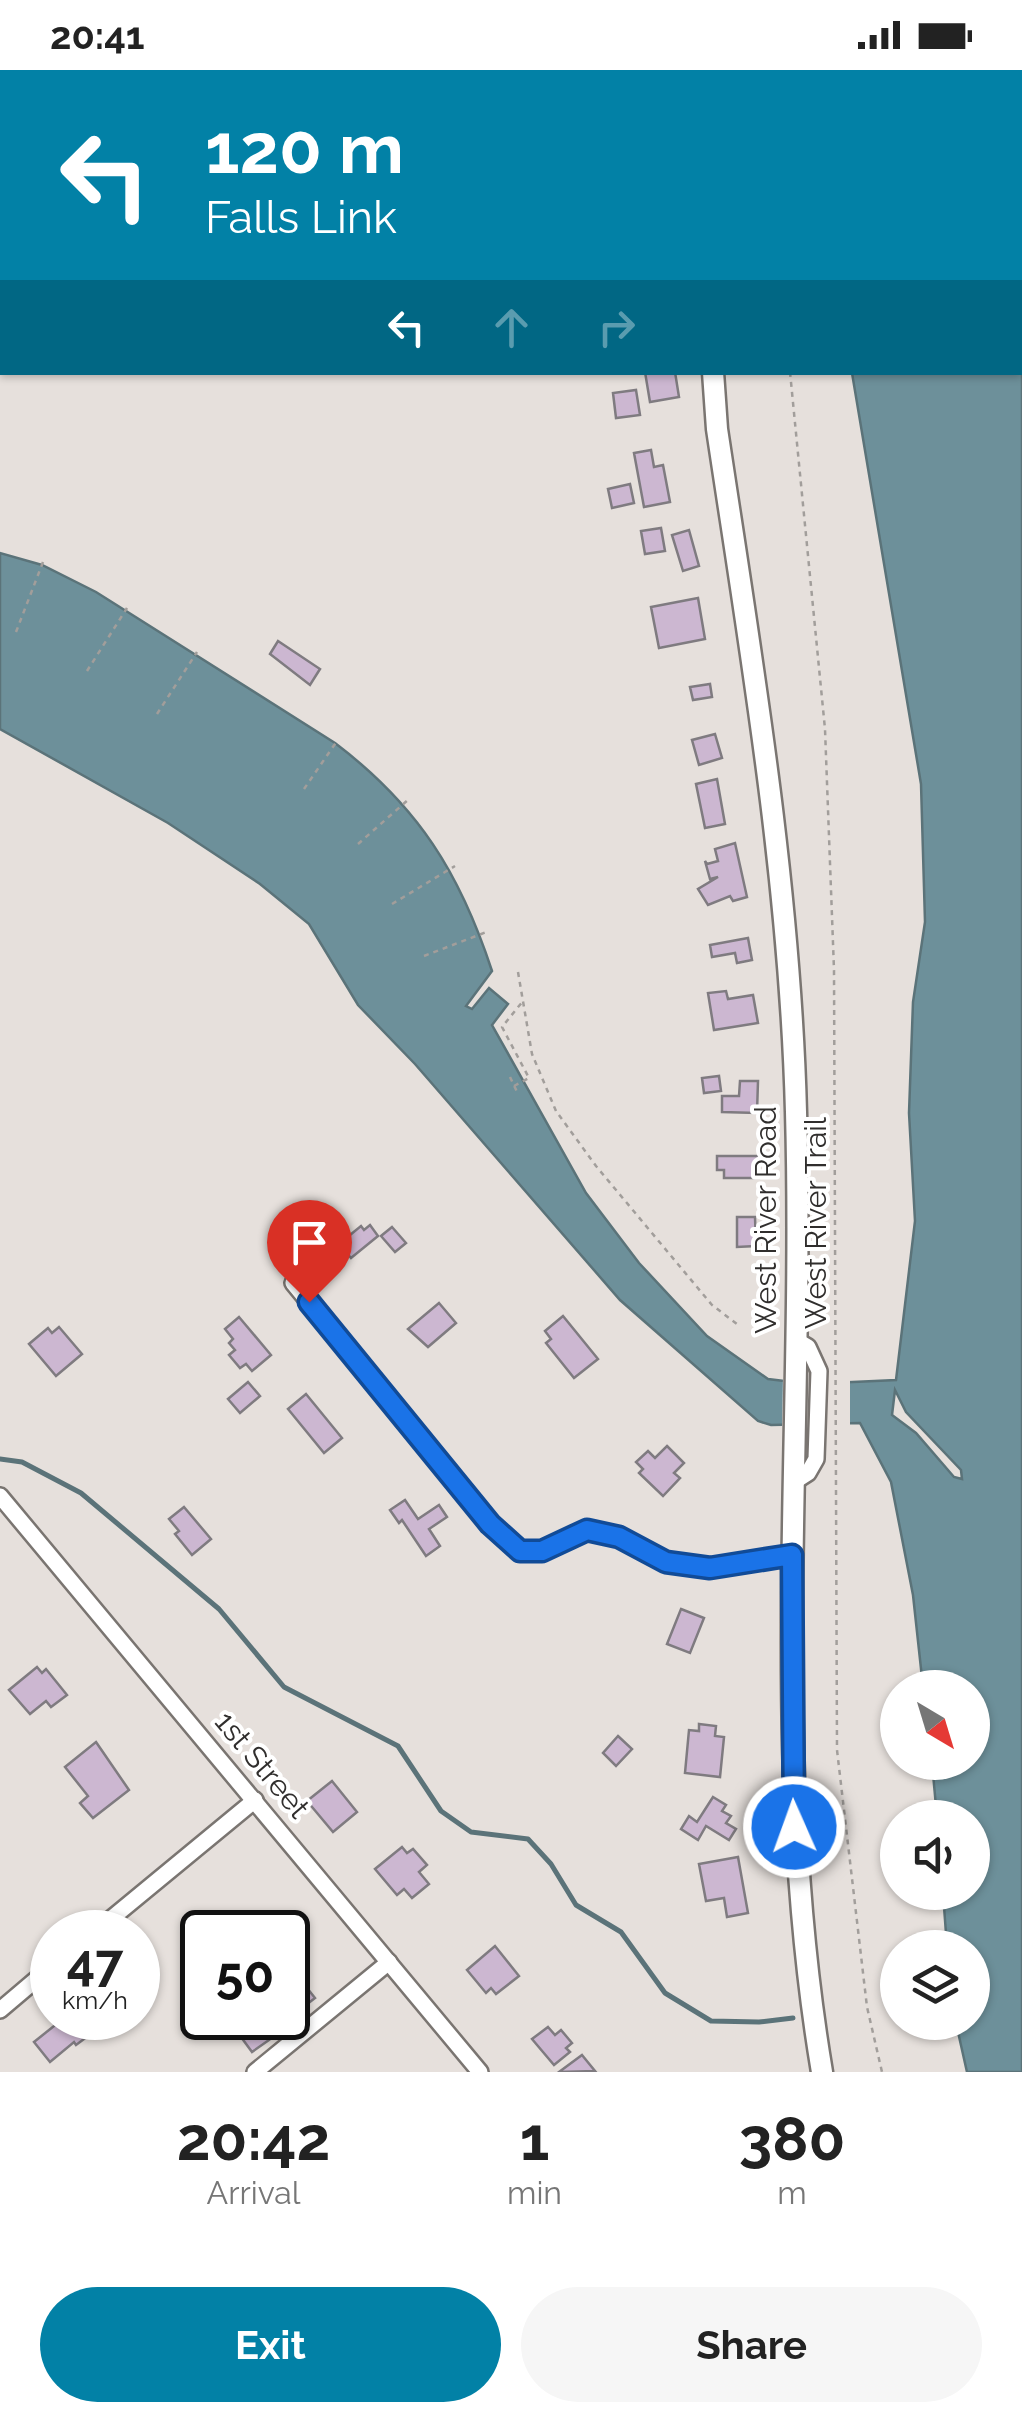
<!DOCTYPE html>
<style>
body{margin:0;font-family:Raleway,sans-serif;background:#f6f6f6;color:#222;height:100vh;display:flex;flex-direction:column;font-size:38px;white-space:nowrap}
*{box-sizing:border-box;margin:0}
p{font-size:32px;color:#767676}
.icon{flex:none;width:55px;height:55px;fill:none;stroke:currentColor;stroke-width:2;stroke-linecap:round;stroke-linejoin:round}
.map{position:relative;height:2002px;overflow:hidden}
.details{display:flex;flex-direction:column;background:#fff;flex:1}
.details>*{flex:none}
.guide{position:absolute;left:0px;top:0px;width:1022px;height:305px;box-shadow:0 2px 8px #0004;background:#0281a6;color:#fff;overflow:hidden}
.needle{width:65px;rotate:142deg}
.fabs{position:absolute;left:880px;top:1600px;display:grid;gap:20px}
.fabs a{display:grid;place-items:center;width:110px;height:110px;border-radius:50%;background:#fff;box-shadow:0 2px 8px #0004;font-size:50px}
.speed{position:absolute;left:30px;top:1840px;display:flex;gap:20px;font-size:50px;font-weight:700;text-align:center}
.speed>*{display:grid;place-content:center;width:130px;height:130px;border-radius:50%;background:#fff;box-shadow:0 2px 8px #0004;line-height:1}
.speed small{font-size:25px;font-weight:400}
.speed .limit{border:5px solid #111;border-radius:15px;background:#fff;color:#111}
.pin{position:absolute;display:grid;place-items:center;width:85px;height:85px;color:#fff;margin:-102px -42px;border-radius:50% 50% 50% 0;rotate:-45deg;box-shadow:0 0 10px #0007}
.pin .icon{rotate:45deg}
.me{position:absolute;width:110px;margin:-55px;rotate:358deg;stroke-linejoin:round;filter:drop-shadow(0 0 8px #0008)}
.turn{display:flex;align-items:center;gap:35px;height:210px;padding:0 40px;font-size:45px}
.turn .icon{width:130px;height:130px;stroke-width:2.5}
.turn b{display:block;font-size:70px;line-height:85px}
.lanes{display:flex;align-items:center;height:95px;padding:0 40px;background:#0003;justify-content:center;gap:50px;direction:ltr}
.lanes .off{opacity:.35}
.eta{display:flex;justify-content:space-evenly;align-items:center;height:170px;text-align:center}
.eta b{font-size:60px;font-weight:700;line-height:70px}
.button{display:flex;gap:20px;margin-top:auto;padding:20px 40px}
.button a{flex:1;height:115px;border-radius:60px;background:#0281a6;color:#fff;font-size:40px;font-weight:700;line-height:115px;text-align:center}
.button a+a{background:#f6f6f6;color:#222}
.status{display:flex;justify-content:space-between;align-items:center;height:70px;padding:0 50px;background:#fff;direction:ltr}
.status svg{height:28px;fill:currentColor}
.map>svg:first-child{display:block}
.green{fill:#e3cab4}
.water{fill:#6d909a;stroke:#5b7379;stroke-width:2.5;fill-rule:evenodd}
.pier{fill:#e6e0dc}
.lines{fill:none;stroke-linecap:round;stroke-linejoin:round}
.stream{stroke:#5b7379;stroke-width:5}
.building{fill:#ccb7d1;stroke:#7f7b80;stroke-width:2.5}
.minor-casing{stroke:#7a7571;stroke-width:20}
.major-casing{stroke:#7a7571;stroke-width:25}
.path{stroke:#a29e9b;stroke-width:2.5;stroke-dasharray:5 5;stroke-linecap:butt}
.minor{stroke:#fff;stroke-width:15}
.major{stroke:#fff;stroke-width:20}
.route-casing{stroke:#114b97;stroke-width:25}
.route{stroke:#1a73e8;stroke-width:18}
.labels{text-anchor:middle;stroke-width:8;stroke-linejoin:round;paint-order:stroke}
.street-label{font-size:30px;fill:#302e2d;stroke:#fff}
</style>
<div class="status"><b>20:41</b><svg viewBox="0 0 49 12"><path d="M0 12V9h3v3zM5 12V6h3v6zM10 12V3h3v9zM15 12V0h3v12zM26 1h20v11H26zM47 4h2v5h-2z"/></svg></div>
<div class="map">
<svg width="1022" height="2002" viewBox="0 0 1022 2002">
<rect width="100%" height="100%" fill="#e6e0dc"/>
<!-- green -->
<path class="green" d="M 0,0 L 154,0 L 157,2 L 2,2 L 2,116 Z"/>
<!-- water -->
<path class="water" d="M 859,0 L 1022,0 L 1022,2002 L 967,2002 L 956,1953 L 972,1952 L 972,1878 L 947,1877 L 943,1823 L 972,1822 L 972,1748 L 937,1747 L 932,1693 L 972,1692 L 972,1618 L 923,1617 L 913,1525 L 891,1412 L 860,1353 L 771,1355 L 758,1351 L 620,1230 L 415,994 L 358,935 L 309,854 L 260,814 L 168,753 L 0,659 L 0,483 L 42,495 L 96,522 L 335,673 C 418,736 460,803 492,901 L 466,936 L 472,939 L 489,918 L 508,934 L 492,955 L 586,1123 L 639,1193 L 707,1266 L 768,1309 L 809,1314 L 896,1310 L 915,1151 L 909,1043 L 913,932 L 925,852 L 921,714 L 852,303 L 1020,302 L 1020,2 ZM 895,1320 L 906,1342 L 961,1400 L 962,1409 L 954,1407 L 916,1363 L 892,1345 Z"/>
<!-- pier -->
<path class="pier" d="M 783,1306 L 850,1307 L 850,1358 L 782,1360 Z"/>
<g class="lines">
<!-- stream -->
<g class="stream">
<path d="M 0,1389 L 22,1392 L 81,1423 L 219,1539 L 284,1617 L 398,1676 L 441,1741 L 471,1762 L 528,1769 L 551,1794 L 576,1835 L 621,1862 L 665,1923 L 711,1951 L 759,1952 L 793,1948"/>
<path d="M 891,1935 L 898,1934"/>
</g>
</g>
<!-- building -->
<g class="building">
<path d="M 279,0 L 326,0 L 326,1 L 281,2 Z"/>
<path d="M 645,302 L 675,302 L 679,327 L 650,332 Z"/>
<path d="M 636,320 L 640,345 L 616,348 L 613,323 Z"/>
<path d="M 651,380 L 654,397 L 663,395 L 670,432 L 644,437 L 634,383 Z"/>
<path d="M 630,414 L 634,433 L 612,438 L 608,419 Z"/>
<path d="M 661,458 L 665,481 L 645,484 L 641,461 Z"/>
<path d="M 689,460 L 699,496 L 683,501 L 672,465 Z"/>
<path d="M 698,528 L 705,569 L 659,578 L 651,537 Z"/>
<path d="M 278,571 L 320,599 L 310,615 L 270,584 Z"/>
<path d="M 710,614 L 712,627 L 693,630 L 690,617 Z"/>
<path d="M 715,664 L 722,688 L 699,695 L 692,670 Z"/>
<path d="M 717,709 L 725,754 L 705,758 L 696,714 Z"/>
<path d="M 735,773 L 747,827 L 733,831 L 730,826 L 708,835 L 698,819 L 718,807 L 710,809 L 705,791 L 707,794 L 718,791 L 715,779 Z"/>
<path d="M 748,868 L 752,890 L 737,893 L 735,883 L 712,887 L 710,875 Z"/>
<path d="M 726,921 L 728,929 L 753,925 L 758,953 L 714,960 L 708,923 Z"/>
<path d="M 719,1006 L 721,1021 L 704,1023 L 702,1008 Z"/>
<path d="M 740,1011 L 758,1011 L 757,1043 L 722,1042 L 722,1026 L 739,1026 Z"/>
<path d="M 717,1086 L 759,1086 L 759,1108 L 724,1108 L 724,1100 L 717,1100 Z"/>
<path d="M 737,1147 L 755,1147 L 756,1176 L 737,1177 Z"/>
<path d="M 370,1155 L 378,1166 L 351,1188 L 339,1174 L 361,1156 L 364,1160 Z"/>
<path d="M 392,1157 L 406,1173 L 395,1182 L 381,1166 Z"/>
<path d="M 439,1233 L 456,1253 L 428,1277 L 408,1259 Z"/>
<path d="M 563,1246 L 598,1289 L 574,1308 L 546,1273 L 551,1269 L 545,1261 Z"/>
<path d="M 239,1247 L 271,1285 L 252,1301 L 246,1294 L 240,1298 L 229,1285 L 235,1280 L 229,1273 L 233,1269 L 225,1259 Z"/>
<path d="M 59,1257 L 82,1284 L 56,1306 L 29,1274 L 48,1258 L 52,1263 Z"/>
<path d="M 248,1312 L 260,1326 L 240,1343 L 228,1329 Z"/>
<path d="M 306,1324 L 342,1368 L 324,1383 L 288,1339 Z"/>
<path d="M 667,1376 L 684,1393 L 674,1403 L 680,1408 L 663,1426 L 639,1403 L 643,1399 L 636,1392 L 648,1381 L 655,1388 Z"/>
<path d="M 405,1430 L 418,1449 L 439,1435 L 447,1447 L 429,1459 L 440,1476 L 426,1486 L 402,1450 L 399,1453 L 390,1440 Z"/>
<path d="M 184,1437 L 211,1469 L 192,1485 L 175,1464 L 179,1461 L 169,1449 Z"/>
<path d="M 681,1539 L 704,1548 L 690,1583 L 667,1574 Z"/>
<path d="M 37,1597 L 42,1603 L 46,1599 L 67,1625 L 51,1637 L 46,1631 L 30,1644 L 9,1620 Z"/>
<path d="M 699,1654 L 716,1656 L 715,1666 L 724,1667 L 720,1707 L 685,1703 L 689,1660 L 699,1661 Z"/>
<path d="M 618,1666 L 632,1679 L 616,1696 L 603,1683 Z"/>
<path d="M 96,1672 L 129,1720 L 93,1748 L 80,1733 L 88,1726 L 65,1697 Z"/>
<path d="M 332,1711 L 357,1742 L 333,1762 L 307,1731 Z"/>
<path d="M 713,1727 L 726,1735 L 722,1741 L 731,1746 L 726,1753 L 736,1759 L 729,1770 L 706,1756 L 698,1770 L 681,1759 L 689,1746 L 697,1752 Z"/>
<path d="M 402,1777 L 407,1783 L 413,1779 L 427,1795 L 419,1802 L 429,1814 L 412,1828 L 404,1819 L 397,1825 L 375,1799 Z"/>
<path d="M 738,1787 L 748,1843 L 727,1847 L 724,1828 L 706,1831 L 699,1794 Z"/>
<path d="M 495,1876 L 519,1906 L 496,1924 L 491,1918 L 486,1923 L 467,1900 Z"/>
<path d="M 288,1894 L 315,1928 L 293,1945 L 288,1938 Z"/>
<path d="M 64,1948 L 80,1948 L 92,1963 L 76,1975 L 74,1972 L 50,1992 L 34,1972 Z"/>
<path d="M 258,1955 L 269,1970 L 252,1982 L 241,1967 Z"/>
<path d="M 548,1957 L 555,1965 L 561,1960 L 572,1973 L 566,1978 L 570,1982 L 554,1995 L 532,1969 Z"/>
<path d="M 582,1985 L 595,2001 L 559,2002 Z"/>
</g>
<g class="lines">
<defs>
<g id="minor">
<path d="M 201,0 L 203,2"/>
<path d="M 215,2 L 218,0"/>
<path d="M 0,179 L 2,177"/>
<path d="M 293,1213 L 490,1453 L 520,1481 L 542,1481 L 587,1460 L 619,1467 L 666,1492 L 710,1498 L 791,1485"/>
<path d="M 794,1412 L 808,1403 L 816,1389 L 819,1301 L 808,1277 L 796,1270"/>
<path d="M 0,1426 L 480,2002"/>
<path d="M 95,1862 L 255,1730"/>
<path d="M 0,1940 L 52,1896"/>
<path d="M 255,2002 L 389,1892"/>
</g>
<g id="major">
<path d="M 691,0 L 691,2"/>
<path d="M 713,302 L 717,359 C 751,586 790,812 796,1042 C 805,1364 768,1682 822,2002"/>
</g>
</defs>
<!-- minor casing -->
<use href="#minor" class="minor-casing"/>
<!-- major casing -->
<use href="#major" class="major-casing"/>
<!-- path -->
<g class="path">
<path d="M 763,0 L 763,2"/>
<path d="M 790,302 L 825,659 L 834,900 L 837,1680 L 867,1937 L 882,2002"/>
<path d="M 16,562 L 43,492"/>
<path d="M 87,601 L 127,538"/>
<path d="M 157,644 L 197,582"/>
<path d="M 304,719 L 337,671"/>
<path d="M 358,774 L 409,729"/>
<path d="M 392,834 L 455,796"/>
<path d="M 424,886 L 489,861"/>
<path d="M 518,902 L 532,984 L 556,1041 L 596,1096 L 712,1235 L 737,1254"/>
<path d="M 510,1007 L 518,1024"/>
<path d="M 514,1016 L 529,1008 L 502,957 L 523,931"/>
</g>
<!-- minor -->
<use href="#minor" class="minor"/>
<!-- major -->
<use href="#major" class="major"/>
</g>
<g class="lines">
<defs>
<path id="route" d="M 309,1232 L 490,1454 L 520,1481 L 542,1481 L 587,1460 L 619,1467 L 666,1492 L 710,1498 L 792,1485 L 794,1757"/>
</defs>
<!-- route casing -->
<use href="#route" class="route-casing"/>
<!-- route -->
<use href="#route" class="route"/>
</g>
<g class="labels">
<!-- street labels -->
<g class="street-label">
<text transform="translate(766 1150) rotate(-90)" y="10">West River Road</text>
<text transform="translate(816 1153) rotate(-90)" y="10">West River Trail</text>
<text transform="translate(262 1695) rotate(50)" y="10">1st Street</text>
</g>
</g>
</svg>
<div class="fabs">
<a><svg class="needle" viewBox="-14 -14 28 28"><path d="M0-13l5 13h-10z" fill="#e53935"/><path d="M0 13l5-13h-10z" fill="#767676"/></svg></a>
<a><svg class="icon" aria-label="sound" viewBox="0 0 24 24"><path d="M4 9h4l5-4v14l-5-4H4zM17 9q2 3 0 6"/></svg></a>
<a><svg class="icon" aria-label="layers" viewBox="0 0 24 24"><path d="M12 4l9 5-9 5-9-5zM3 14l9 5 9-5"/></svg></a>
</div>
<div class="speed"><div>47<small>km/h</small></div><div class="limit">50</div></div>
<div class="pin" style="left:309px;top:1232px;background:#d93025"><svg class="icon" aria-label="arrive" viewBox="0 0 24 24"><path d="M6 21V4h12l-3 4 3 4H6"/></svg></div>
<svg class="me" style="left:794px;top:1757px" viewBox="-20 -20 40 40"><circle r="17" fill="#1a73e8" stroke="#fff" stroke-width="3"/><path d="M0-11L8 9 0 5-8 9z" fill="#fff"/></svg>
<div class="guide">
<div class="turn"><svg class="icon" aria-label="left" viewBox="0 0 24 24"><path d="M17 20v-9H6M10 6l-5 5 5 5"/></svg><div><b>120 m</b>Falls Link</div></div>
<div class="lanes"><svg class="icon" aria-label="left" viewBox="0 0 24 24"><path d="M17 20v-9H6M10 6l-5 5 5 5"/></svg><svg class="icon off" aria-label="ahead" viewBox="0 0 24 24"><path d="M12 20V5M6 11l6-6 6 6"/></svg><svg class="icon off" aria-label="right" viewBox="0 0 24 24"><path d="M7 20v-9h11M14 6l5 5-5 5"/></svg></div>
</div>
</div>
<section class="details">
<div class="eta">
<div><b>20:42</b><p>Arrival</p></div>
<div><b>1</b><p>min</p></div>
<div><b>380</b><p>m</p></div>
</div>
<div class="button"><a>Exit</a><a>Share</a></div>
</section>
